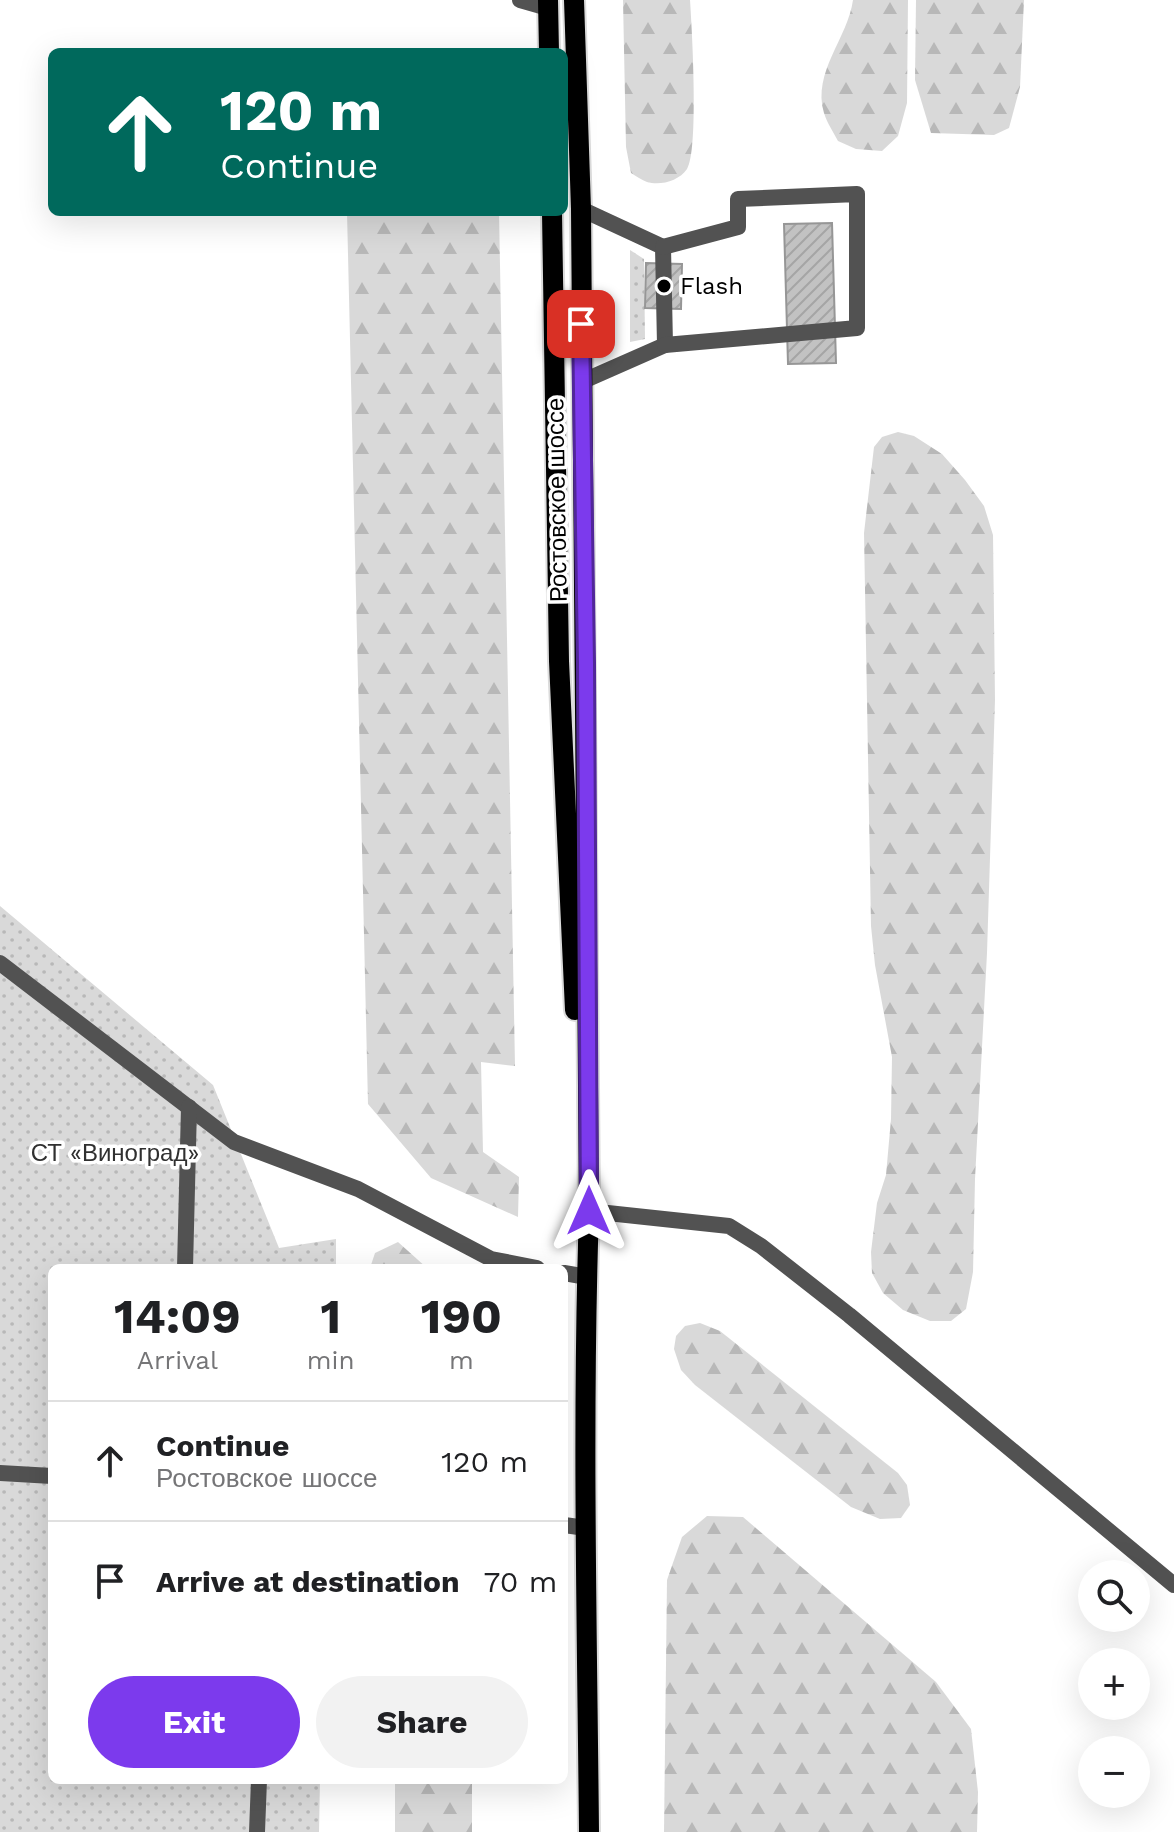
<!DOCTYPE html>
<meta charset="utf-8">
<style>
body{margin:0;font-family:"Work Sans",sans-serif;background:#f2f2f2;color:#202124;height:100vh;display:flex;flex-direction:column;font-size:30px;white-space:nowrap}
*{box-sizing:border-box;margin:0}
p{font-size:26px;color:#757577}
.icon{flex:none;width:44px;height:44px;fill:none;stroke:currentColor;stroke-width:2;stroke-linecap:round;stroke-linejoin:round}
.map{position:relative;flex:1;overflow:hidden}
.side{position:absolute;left:48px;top:1264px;width:520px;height:520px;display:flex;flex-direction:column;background:#fff;border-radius:12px;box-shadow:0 8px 32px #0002}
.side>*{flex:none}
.banner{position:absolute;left:48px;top:48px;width:520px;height:168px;border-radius:12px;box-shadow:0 8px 32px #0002;background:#00695c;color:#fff;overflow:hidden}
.fabs{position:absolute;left:1078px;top:1560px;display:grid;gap:16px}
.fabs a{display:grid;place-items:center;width:72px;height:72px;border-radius:50%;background:#fff;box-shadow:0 8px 32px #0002;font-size:40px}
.pin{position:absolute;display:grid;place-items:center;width:68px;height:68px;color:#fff;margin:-34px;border-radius:16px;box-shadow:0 4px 12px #0006}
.me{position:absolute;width:88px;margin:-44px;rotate:0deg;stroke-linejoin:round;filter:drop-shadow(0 0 6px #0008)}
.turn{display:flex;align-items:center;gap:28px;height:168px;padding:0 40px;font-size:36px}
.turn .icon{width:104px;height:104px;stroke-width:2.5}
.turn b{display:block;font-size:56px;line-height:68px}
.eta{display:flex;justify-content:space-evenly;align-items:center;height:136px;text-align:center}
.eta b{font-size:48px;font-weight:700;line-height:56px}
.cta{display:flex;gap:16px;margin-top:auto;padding:16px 40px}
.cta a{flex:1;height:92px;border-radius:48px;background:#7c3aed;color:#fff;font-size:32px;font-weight:700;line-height:92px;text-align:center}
.cta a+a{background:#f2f2f2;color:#202124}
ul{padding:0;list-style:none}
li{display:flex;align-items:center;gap:24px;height:120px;padding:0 40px;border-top:2px solid #e0e0e0}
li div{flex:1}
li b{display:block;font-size:30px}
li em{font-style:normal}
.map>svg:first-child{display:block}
.green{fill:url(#green-dots)}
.forest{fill:url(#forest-firs)}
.building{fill:url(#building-hatch);stroke:#969696;stroke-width:2}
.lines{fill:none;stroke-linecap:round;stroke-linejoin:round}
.primary-casing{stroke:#dbdbdb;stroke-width:24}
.service{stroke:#525252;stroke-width:16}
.minor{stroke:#525252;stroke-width:16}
.primary{stroke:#000;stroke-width:20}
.route-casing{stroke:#51269a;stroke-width:20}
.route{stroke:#7c3aed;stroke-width:14}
.poi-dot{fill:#000;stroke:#fff;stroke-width:3}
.labels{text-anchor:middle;stroke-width:7;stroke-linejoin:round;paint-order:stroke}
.poi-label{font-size:24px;fill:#000;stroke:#fff;text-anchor:start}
.street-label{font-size:24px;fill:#000;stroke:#fff}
.park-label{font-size:24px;fill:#303030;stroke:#fff}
</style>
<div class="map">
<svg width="1174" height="1832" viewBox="0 0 1174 1832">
<defs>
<pattern id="green-dots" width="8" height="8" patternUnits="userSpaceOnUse" patternTransform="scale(2)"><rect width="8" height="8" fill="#d9d9d9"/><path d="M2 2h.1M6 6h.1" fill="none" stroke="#b8b8b8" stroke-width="1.8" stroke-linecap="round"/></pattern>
<pattern id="forest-firs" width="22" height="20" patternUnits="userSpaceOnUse" patternTransform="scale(2)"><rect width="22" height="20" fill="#d9d9d9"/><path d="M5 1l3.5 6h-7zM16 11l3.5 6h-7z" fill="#b8b8b8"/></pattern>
<pattern id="building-hatch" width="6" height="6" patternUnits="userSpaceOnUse" patternTransform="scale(2)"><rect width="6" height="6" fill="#c2c2c2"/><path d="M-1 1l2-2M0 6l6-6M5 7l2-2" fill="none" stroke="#a5a5a5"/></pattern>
</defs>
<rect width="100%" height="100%" fill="#fff"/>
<!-- green -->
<g class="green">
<path d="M 630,250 L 644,259 L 645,339 L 630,342 Z"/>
<path d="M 0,906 L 213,1085 L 279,1248 L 336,1239 L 336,1268 L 52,1268 L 52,1780 L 320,1780 L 319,1832 L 0,1832 Z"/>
</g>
<!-- forest -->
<g class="forest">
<path d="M 623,0 L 690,0 C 692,29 699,151 687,169 C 679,181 660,186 647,182 C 642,180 636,176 631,173 L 626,147 Z"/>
<path d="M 853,0 L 908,0 L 907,103 L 898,136 L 882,151 L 856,149 L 838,141 C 834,133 827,123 824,113 C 812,72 848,38 853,0 Z"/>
<path d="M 916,0 L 1024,0 L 1020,87 L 1009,128 L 994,135 L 931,133 L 915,80 Z"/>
<path d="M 347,212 L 499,212 L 515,1066 L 481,1062 L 483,1152 L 519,1177 L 518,1217 L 431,1178 L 368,1104 Z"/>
<path d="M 898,432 L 914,436 L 942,454 L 965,480 L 984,506 L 993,535 L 995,700 L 987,953 L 975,1179 L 973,1272 L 966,1309 L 951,1321 L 930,1321 L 903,1310 L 883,1293 L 872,1273 L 871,1252 L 877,1203 L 886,1175 L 891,1119 L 892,1057 L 875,965 L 871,926 L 864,533 L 874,447 L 882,437 Z"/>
<path d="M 398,1242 L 427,1268 L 370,1268 L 375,1253 Z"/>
<path d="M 700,1323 L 720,1331 L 898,1473 L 907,1485 L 910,1505 L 901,1518 L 880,1519 L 851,1507 L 695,1385 L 681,1370 L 674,1349 L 676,1336 L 685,1326 Z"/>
<path d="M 707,1516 L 743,1517 L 936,1682 L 971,1729 L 978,1792 L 977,1832 L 664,1832 L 667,1580 L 682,1537 Z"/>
<rect x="395" y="1780" width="77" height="52"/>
</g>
<!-- building -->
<g class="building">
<path d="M 832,223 L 836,363 L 788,364 L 784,224 Z"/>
<path d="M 646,263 L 682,264 L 681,309 L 645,308 Z"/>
</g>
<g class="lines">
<defs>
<g id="primary">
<path d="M 548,0 L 549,52"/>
<path d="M 574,0 L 581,209 L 589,1211 C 582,1418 587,1625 589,1832"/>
<path d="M 552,212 L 559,661 L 575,1010"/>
</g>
</defs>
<!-- primary casing -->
<use href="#primary" class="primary-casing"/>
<!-- service -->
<g class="service">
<path d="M 520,0 L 548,8"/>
<path d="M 581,209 L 663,247 L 665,345 L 581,382"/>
<path d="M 663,247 L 738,227 L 738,199 L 857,194 L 857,328 L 665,345"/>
<path d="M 0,963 L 234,1142 L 358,1189 L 491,1259 L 537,1268"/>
<path d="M 185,1268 L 189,1107"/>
<path d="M 564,1273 L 587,1277"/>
<path d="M 0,1473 L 52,1476"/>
<path d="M 564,1525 L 586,1528"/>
</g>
<!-- minor -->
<g class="minor">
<path d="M 589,1211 L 729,1226 L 761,1246 L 849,1315 L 1174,1585"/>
<path d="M 257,1832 L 259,1780"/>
</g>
<!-- primary -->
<use href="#primary" class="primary"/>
</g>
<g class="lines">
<defs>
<path id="route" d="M 581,324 L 586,663 L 589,1211"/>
</defs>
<!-- route casing -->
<use href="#route" class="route-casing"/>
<!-- route -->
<use href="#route" class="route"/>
</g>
<!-- markers -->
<circle class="poi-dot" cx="664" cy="286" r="8"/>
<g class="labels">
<!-- poi labels -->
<g class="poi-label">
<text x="680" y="294">Flash</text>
</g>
<!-- street labels -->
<g class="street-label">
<text transform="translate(557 500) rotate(-91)" y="8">Ростовское шоссе</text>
</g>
<!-- park labels -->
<g class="park-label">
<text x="115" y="1161">СТ «Виноград»</text>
</g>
</g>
</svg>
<div class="fabs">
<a><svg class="icon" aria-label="search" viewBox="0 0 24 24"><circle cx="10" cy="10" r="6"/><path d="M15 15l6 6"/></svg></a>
<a>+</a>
<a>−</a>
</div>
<div class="pin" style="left:581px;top:324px;background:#d93025"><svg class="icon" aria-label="arrive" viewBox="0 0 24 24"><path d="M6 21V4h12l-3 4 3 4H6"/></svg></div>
<svg class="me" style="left:589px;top:1211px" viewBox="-20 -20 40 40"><path d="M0-17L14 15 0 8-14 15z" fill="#7c3aed" stroke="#fff" stroke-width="4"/></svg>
<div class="banner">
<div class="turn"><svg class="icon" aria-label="ahead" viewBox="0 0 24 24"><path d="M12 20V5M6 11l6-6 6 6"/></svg><div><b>120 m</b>Continue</div></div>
</div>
<section class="side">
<div class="eta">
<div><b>14:09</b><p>Arrival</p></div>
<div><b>1</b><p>min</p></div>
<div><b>190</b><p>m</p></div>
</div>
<ul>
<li><svg class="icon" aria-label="ahead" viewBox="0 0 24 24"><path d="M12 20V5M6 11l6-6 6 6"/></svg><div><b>Continue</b><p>Ростовское шоссе</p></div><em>120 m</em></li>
<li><svg class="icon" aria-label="arrive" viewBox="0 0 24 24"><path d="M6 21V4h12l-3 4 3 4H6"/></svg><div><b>Arrive at destination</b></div><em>70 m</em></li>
</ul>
<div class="cta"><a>Exit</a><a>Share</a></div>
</section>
</div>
